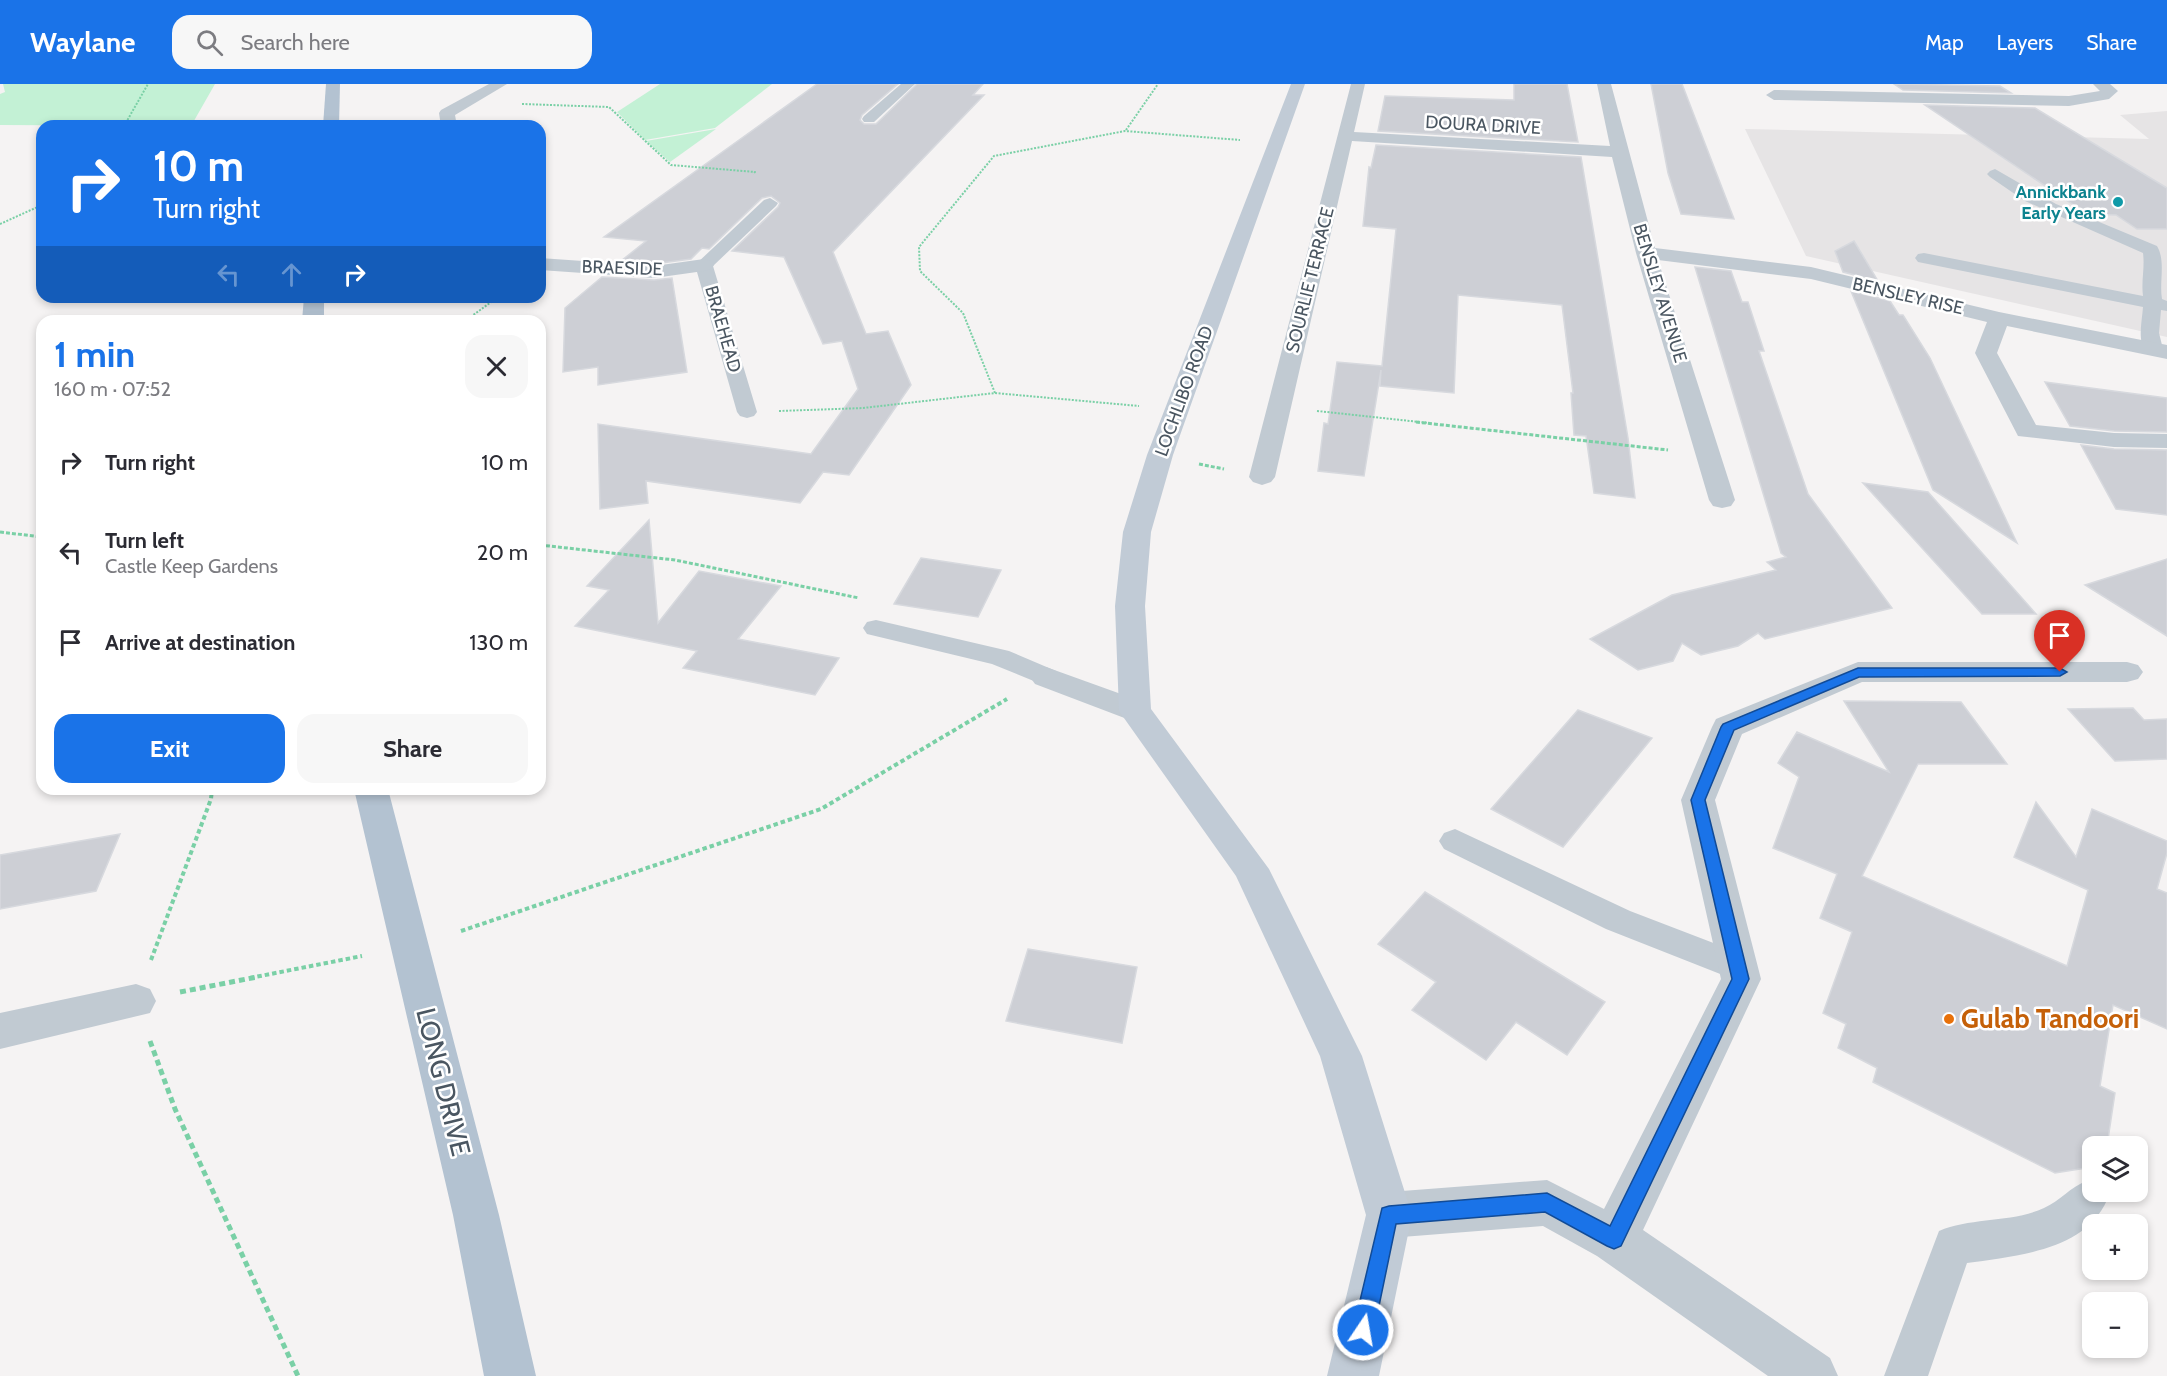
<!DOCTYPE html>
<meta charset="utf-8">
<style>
body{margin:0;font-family:Cabin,sans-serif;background:#f7f7f7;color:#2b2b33;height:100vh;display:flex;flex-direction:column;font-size:22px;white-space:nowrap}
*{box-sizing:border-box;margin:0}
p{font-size:20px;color:#7c7c81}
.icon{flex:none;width:33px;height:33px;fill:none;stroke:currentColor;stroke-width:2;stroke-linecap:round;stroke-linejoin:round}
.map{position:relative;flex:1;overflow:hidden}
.sheet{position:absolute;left:36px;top:231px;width:510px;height:480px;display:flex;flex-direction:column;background:#fff;border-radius:18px;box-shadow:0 3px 9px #0003}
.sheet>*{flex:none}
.hud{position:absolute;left:36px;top:36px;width:510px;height:183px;border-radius:18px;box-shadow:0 3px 9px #0003;background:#1a73e8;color:#fff;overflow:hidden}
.buttons{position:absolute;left:2082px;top:1052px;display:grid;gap:12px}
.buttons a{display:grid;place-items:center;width:66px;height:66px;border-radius:12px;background:#fff;box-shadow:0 3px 9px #0003;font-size:30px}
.pin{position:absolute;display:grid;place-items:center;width:51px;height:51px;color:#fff;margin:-62px -26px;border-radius:50% 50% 50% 0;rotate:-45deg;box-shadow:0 0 6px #0007}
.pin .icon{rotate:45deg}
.me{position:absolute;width:66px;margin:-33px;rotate:12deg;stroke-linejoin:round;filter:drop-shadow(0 0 4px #0008)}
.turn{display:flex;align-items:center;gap:21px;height:126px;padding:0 18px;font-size:27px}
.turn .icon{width:78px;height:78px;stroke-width:2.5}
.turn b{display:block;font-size:42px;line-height:51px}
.lanes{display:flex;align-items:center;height:57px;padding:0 18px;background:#0003;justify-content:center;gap:30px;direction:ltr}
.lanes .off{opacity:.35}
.round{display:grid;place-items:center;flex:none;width:63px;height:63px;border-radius:18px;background:#f7f7f7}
.headline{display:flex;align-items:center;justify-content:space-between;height:102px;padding:0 18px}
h1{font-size:36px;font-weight:700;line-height:45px;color:#1a73e8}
.button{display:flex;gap:12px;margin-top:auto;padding:12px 18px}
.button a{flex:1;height:69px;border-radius:18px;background:#1a73e8;color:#fff;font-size:24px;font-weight:700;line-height:69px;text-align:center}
.button a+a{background:#f7f7f7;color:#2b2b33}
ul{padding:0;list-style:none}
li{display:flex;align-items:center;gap:18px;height:90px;padding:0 18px}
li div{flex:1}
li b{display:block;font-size:22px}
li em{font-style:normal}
header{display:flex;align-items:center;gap:36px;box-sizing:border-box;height:84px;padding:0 30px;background:#1a73e8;color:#fff}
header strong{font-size:28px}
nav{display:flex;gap:33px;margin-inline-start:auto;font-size:21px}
.search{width:420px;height:54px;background:#f7f7f7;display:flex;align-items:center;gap:15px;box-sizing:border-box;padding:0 21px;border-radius:18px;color:#7c7c81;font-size:22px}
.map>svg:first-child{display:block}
.education{fill:#e6e4e5}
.green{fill:#c3f1d5}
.building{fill:#cdcfd5;stroke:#d7d9de;stroke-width:1.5}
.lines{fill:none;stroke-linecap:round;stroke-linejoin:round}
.path-far3{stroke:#7ad0a6;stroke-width:2;stroke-dasharray:2 1.5;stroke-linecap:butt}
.path-far2{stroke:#7ad0a6;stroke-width:3;stroke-dasharray:4 2;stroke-linecap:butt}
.path-far1{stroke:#7ad0a6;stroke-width:4;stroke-dasharray:4.5 3;stroke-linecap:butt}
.path{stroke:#7ad0a6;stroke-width:5;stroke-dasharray:6 4;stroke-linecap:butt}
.lane{fill:#c1cad2;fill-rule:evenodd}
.street{fill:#c1cad2;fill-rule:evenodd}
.secondary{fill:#c1cbd6;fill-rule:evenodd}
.primary{fill:#b3c2d1;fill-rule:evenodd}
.route{fill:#1a73e8;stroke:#114b97;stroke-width:1.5}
.culture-dot{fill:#0f9aa8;stroke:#fff;stroke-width:2}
.food-dot{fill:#e8710a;stroke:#fff;stroke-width:2}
.labels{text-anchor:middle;stroke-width:5;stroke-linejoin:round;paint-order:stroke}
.far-street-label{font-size:18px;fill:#4a5661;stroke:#fff}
.far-culture-label{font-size:18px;font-weight:bold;fill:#0d838f;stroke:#fff;text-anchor:end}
.near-food-label{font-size:27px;font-weight:bold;fill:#c56008;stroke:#fff;text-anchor:start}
.near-street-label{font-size:27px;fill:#4a5661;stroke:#fff}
</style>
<header>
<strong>Waylane</strong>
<div class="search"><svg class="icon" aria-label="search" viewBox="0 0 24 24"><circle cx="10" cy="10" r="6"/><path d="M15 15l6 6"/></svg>Search here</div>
<nav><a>Map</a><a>Layers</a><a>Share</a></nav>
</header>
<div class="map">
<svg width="2167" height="1292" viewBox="0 0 2167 1292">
<rect width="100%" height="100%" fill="#f5f3f3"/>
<!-- education -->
<path class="education" d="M 2167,27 L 2167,253 L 1806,172 L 1745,45 L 2149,55 L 2120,31 Z"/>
<!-- green -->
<g class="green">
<path d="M 3,0 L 215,0 L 191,42 L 0,41 L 0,10 L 5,8 Z"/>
<path d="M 660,0 L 772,0 L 715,44 L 645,56 L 617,28 Z"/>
<path d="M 716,45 L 670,78 L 646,57 Z"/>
</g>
<!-- building -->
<g class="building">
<path d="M 817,0 L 898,0 L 862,31 L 860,36 L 864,40 L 876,40 L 917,0 L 983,0 L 973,11 L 984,11 L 833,168 L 866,250 L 888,247 L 911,301 L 849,391 L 823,388 L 800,419 L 646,397 L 648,419 L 600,425 L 598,340 L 811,370 L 858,305 L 842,257 L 823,260 L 784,173 L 732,167 L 778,123 L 780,119 L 771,112 L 762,114 L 709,165 L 702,164 L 691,175 L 654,180 L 621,177 L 646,157 L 604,153 Z"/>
<path d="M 1514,0 L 1567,0 L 1578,58 L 1378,47 L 1385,12 L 1514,16 Z"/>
<path d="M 1651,0 L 1682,0 L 1734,135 L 1681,130 L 1668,89 Z"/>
<path d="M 1894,0 L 2000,2 L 2011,9 L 1903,6 Z"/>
<path d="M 1925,21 L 2035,24 L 2167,104 L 2167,145 L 2137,145 L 2116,131 L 2087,130 Z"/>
<path d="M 1376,61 L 1581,73 L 1628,354 L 1635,414 L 1594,409 L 1586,352 L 1574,351 L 1571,309 L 1573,309 L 1562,221 L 1458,211 L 1454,309 L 1380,302 L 1381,286 L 1364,392 L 1318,387 L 1324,339 L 1328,340 L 1337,278 L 1382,282 L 1396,145 L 1363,142 L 1369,83 L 1371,84 Z"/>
<path d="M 1854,157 L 1878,197 L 1843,188 L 1835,167 Z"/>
<path d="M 1695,183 L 1731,187 L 1742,218 L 1748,218 L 1764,267 L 1759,267 L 1808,410 L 1892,524 L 1765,555 L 1758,549 L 1738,562 L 1701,571 L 1682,559 L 1673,577 L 1638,586 L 1590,555 L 1672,511 L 1776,486 L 1767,478 L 1786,473 L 1781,469 Z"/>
<path d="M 602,193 L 654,196 L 672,194 L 687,288 L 598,301 L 598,283 L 563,288 L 565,224 Z"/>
<path d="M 1851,207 L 1890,217 L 1899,231 L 1903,231 L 1930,274 L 2017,459 L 1933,406 Z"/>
<path d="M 2045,298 L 2167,314 L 2167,348 L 2114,347 L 2070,342 Z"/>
<path d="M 2081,361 L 2114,365 L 2167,366 L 2167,431 L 2116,425 Z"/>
<path d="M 1863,399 L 1928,408 L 2036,530 L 1982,530 Z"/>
<path d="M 649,436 L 658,539 L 699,487 L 781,502 L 738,555 L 839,574 L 815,611 L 683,584 L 697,567 L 575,542 L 609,506 L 587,502 Z"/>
<path d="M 921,474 L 1001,486 L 978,533 L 894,520 Z"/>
<path d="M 2167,475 L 2167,552 L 2085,501 Z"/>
<path d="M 1844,617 L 1961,618 L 2007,680 L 1918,680 L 1862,792 L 2067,882 L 2088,806 L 2014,773 L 2036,718 L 2076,773 L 2092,725 L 2167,757 L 2167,769 L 2157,805 L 2167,809 L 2167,945 L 2113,921 L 2100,1002 L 2115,1009 L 2107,1062 L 2092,1062 L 2092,1083 L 2055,1089 L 1873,998 L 1877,984 L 1838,964 L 1846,940 L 1823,929 L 1852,848 L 1820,834 L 1837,790 L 1773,764 L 1799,693 L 1778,679 L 1797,648 L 1889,688 Z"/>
<path d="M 2133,624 L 2144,636 L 2167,635 L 2167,675 L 2115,677 L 2068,625 Z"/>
<path d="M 1578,626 L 1652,654 L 1563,763 L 1491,725 Z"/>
<path d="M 120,750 L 96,807 L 0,825 L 0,771 Z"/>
<path d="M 1425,808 L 1605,918 L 1567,971 L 1516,938 L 1486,976 L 1412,926 L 1436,898 L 1378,860 Z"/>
<path d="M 1028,865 L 1137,883 L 1122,959 L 1006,937 Z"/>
</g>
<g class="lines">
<!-- path-far3 -->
<g class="path-far3">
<path d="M 522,20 L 609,23 L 671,81 L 755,88 L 753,90"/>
<path d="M 124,42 L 148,0"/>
<path d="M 1126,46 L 1158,0"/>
<path d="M 0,140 L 42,121"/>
<path d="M 465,237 L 498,213"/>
<path d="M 995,309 L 963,229 L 920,187 L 919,163 L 994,72 L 1125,47 L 1240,56"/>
<path d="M 779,327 L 863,324 L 995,309 L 1139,322"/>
<path d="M 1317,327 L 1429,339"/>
</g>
<!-- path-far2 -->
<g class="path-far2">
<path d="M 1416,338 L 1668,366"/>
<path d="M 1199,380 L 1224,385"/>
<path d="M 0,448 L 42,453"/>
<path d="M 540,461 L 675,476 L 859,514"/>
</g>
<!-- path-far1 -->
<g class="path-far1">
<path d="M 461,847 L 821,725 L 1007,615"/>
<path d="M 151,876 L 211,715 L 212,705"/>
<path d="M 250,894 L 362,872"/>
</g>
<!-- path -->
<g class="path">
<path d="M 180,908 L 257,893"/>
<path d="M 150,957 L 175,1025 L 298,1292"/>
</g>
<!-- lane -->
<g class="lane">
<path d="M 901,0 L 915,0 L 874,38 L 864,38 L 862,35 L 864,32 Z"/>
<path d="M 1995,85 L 2056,120 L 2157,162 C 2166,177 2159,198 2162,215 L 2167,217 L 2167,227 L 2161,226 L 2159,249 L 2163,265 L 2160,269 L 2146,269 C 2137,256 2142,238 2143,223 L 1918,178 L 1915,174 L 1918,170 L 1924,169 L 2143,212 C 2141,197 2145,184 2143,169 L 2025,117 L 1990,93 L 1987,90 L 1990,87 Z"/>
<path d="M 770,114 L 778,119 L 776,122 L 713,182 L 757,328 L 754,332 L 747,334 L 740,332 L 737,328 L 695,181 L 764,116 Z"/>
<path d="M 876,536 L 1009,567 L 1056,587 L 1060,593 L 1056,599 L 1046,602 L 992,580 L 867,550 L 863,544 L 867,538 Z"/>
<path d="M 1455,745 L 1630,827 L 1750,873 L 1755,883 L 1750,893 L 1738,897 L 1606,845 L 1444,765 L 1439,757 L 1444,749 Z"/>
<path d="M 2087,1097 L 2092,1099 L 2092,1107 L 2103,1107 L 2107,1116 C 2085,1167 2015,1172 1967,1179 L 1928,1292 L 1884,1292 L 1939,1147 C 1971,1133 2012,1139 2044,1124 C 2060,1117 2070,1103 2087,1097 Z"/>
</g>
<!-- street -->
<g class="street">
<path d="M 489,0 L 507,0 L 455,31 L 457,42 L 441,42 L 439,29 L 441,26 Z"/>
<path d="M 1351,0 L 1365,0 L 1354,48 L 1610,62 L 1597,0 L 1611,0 L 1655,164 L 1811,183 L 1999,228 L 2167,261 L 2167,275 L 2007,242 L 1997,269 L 2036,341 L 2114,349 L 2167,350 L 2167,364 L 2114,363 L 2018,352 L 1975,269 L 1987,238 L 1811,195 L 1658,176 L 1735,416 L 1731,422 L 1722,424 L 1713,422 L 1709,416 L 1636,169 L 1612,73 L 1352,57 L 1275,393 L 1271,398 L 1262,401 L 1253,398 L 1249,393 Z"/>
<path d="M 2093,0 L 2110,0 L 2118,7 L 2109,15 L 2069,22 L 1774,16 L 1766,11 L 1774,6 L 2069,12 L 2100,7 Z"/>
<path d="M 540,174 L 654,182 L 704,175 L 711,177 L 714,181 L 711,185 L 704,187 L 654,194 L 540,186 Z"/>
<path d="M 1858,578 L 2127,578 L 2138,581 L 2143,588 L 2138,595 L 2127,598 L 1862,598 L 1742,650 L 1715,716 L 1761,895 L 1643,1146 L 1830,1274 L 1838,1292 L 1768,1292 L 1597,1172 L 1543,1142 L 1389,1154 L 1373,1147 L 1366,1131 L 1373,1115 L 1389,1108 L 1547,1096 L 1604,1125 L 1721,895 L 1681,716 L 1712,643 L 1716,635 Z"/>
<path d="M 1046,583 L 1146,619 L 1151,627 L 1146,635 L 1135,638 L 1035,600 L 1030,593 L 1035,586 Z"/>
<path d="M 136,900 L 150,905 L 156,917 L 150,929 L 0,965 L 0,929 Z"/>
</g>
<!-- secondary -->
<path class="secondary" d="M 1291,0 L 1305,0 L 1173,371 L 1151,448 L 1145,522 L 1151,625 L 1269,785 L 1362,972 L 1412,1131 L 1379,1292 L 1327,1292 L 1366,1131 L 1320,972 L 1236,792 L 1119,627 L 1115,522 L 1123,448 L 1147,371 Z"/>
<!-- primary -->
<g class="primary">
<path d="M 326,0 L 340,0 L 339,42 L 323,42 Z"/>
<path d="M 304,213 L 324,213 L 324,237 L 302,237 Z"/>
<path d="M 354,705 L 388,705 L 499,1131 L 536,1292 L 484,1292 L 453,1131 Z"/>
</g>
</g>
<!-- route -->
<path class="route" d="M 1858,584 L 2060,584 L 2067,588 L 2060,592 L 1859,593 L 1734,646 L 1705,716 L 1749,895 L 1621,1162 L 1614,1165 L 1607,1162 L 1545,1128 L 1396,1140 L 1374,1246 L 1371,1253 L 1363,1256 L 1356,1253 L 1353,1246 L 1382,1124 L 1389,1122 L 1547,1109 L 1610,1142 L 1732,895 L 1691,716 L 1721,643 L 1723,640 Z"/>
<!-- markers -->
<circle class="culture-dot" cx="2118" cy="118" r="6"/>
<circle class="food-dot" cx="1949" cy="935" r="6"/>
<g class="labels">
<!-- far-street labels -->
<g class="far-street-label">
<text transform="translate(1483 41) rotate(3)" y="6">DOURA DRIVE</text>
<text transform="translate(622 184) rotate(2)" y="6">BRAESIDE</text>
<text transform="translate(1310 196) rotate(-76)" y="6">SOURLIE TERRACE</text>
<text transform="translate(1660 209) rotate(73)" y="6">BENSLEY AVENUE</text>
<text transform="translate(1908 212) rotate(13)" y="6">BENSLEY RISE</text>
<text transform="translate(723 245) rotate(74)" y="6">BRAEHEAD</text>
<text transform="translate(1184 307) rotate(-70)" y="6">LOCHLIBO ROAD</text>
</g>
<!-- far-culture labels -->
<g class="far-culture-label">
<text x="2106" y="114">Annickbank<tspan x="2106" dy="21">Early Years</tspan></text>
</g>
<!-- near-food labels -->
<g class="near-food-label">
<text x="1961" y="944">Gulab Tandoori</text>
</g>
<!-- near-street labels -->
<g class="near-street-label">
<text transform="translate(443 998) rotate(76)" y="9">LONG DRIVE</text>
</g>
</g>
</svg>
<div class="buttons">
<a><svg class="icon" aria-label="layers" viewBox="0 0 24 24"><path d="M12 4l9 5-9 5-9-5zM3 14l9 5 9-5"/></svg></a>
<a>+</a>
<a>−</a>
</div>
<div class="pin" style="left:2060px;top:588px;background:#d93025"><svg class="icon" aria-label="arrive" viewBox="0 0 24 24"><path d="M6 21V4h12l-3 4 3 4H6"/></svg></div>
<svg class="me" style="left:1363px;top:1246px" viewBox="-20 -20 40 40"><circle r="17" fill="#1a73e8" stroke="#fff" stroke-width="3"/><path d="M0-11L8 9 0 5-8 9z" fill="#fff"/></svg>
<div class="hud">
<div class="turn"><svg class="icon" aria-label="right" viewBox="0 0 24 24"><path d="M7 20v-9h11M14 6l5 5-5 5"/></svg><div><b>10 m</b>Turn right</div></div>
<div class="lanes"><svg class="icon off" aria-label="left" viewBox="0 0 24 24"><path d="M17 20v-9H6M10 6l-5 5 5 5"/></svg><svg class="icon off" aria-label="ahead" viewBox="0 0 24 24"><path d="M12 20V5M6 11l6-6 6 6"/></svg><svg class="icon" aria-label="right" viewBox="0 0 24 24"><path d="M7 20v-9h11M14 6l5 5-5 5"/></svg></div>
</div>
<section class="sheet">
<div class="headline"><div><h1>1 min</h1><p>160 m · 07:52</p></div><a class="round"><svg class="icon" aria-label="close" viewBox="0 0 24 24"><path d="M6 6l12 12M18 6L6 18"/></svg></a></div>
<ul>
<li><svg class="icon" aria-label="right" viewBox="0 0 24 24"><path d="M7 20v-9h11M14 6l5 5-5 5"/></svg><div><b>Turn right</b></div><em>10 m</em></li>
<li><svg class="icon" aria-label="left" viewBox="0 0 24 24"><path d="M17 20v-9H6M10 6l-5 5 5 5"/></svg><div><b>Turn left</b><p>Castle Keep Gardens</p></div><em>20 m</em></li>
<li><svg class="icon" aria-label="arrive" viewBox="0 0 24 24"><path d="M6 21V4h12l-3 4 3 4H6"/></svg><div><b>Arrive at destination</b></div><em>130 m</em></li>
</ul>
<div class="button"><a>Exit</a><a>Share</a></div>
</section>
</div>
